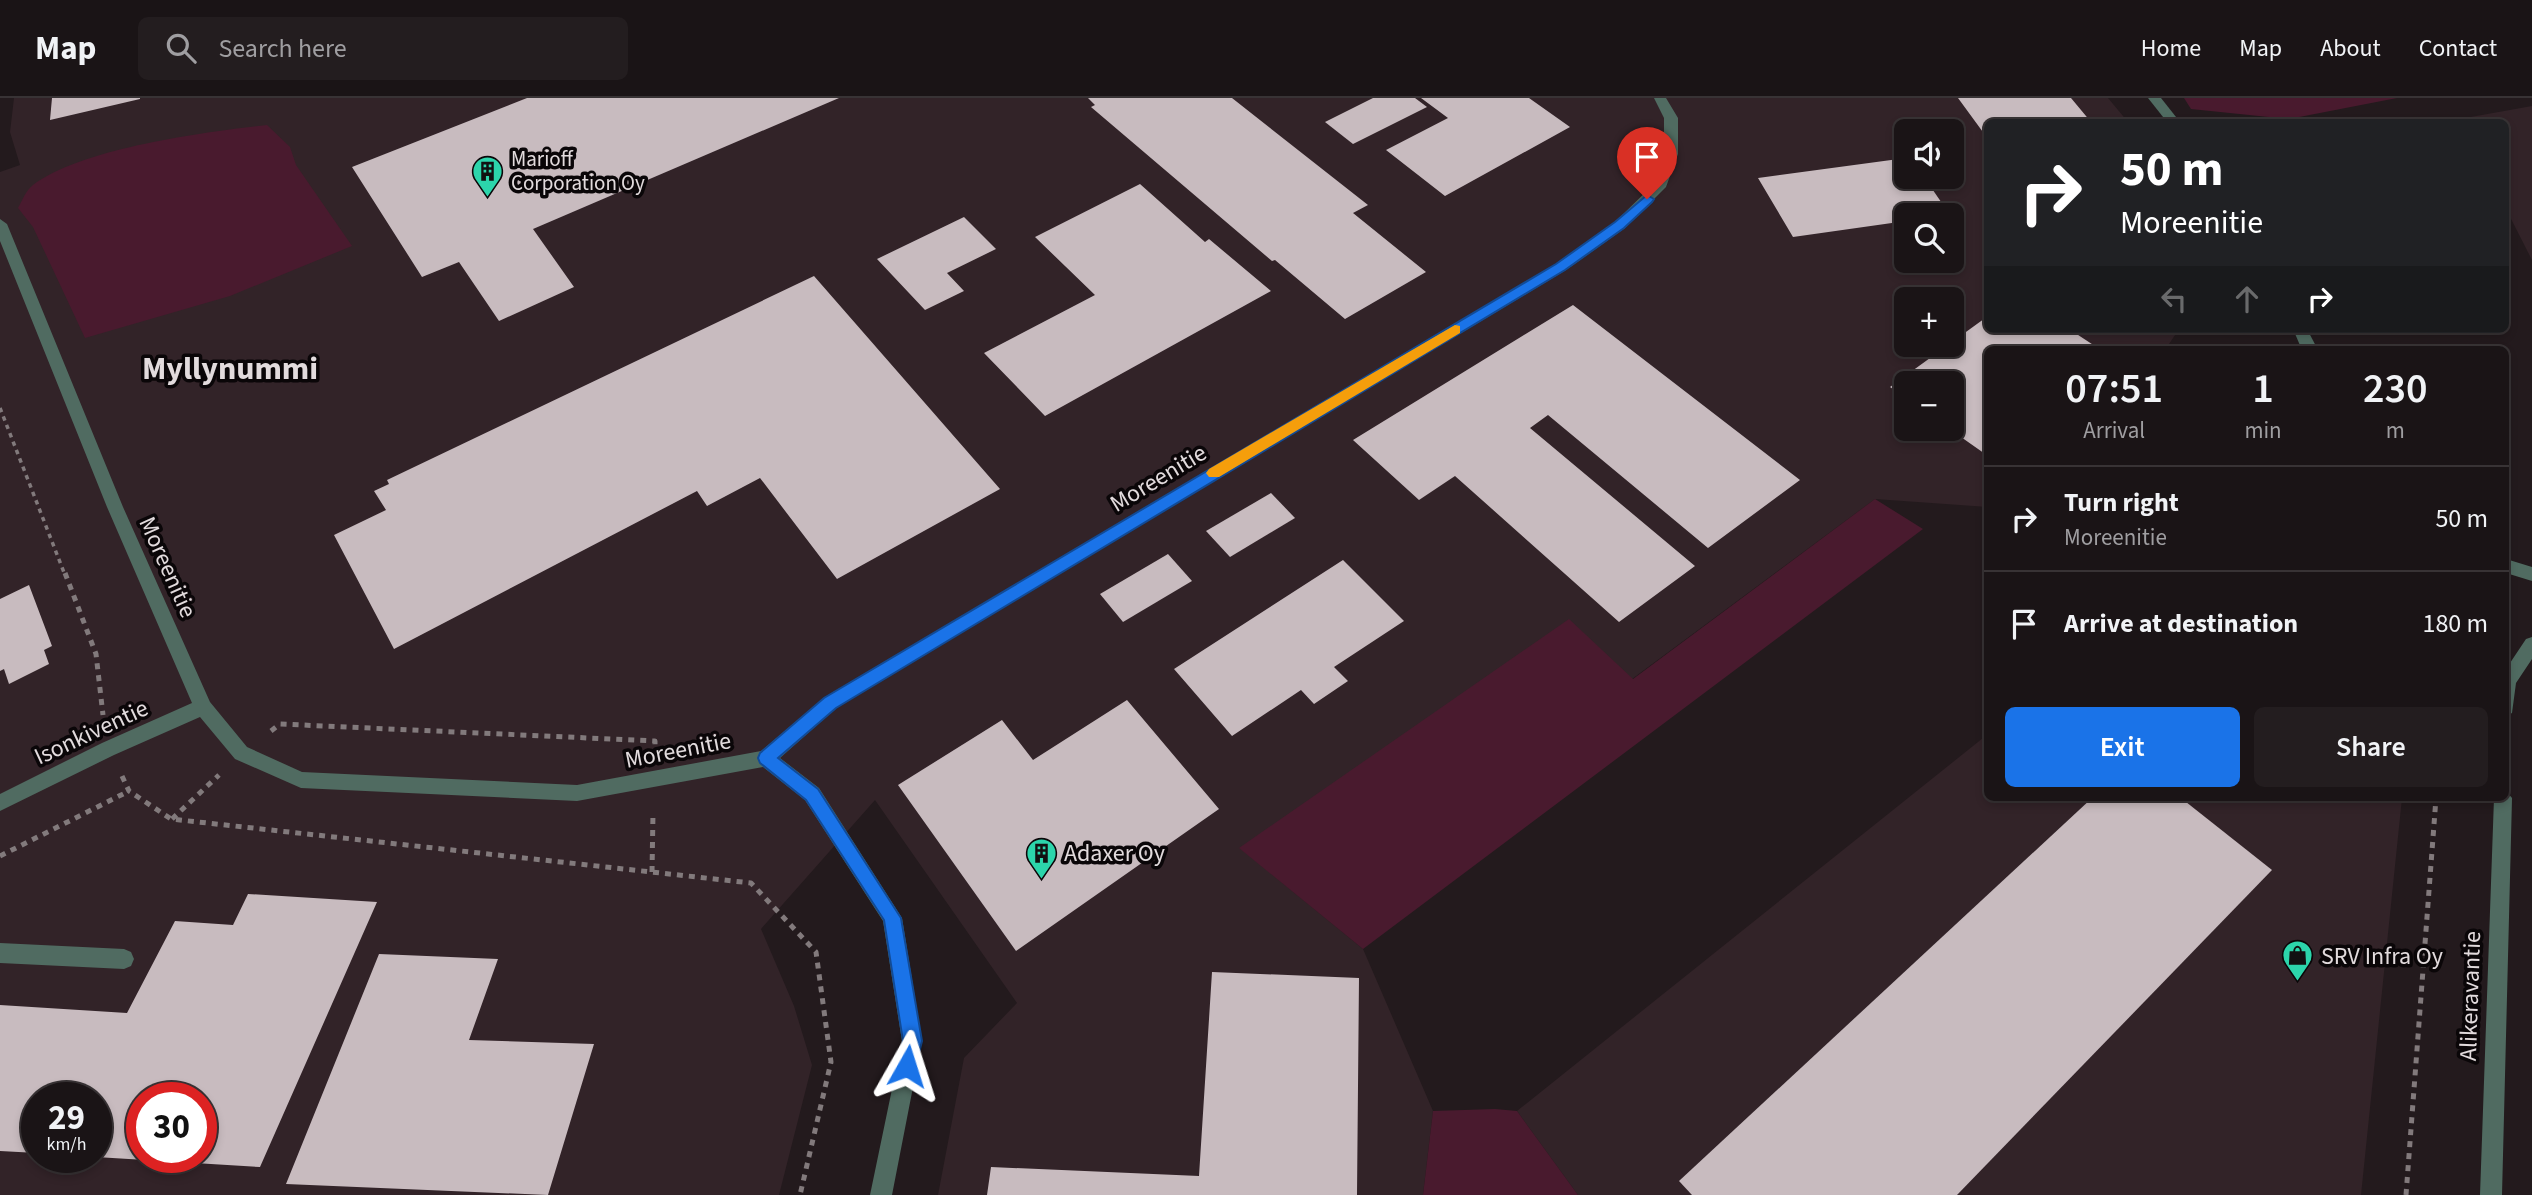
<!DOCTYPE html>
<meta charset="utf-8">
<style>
body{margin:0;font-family:"Source Sans 3",sans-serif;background:#231d1f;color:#f1f3f6;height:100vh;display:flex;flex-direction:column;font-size:26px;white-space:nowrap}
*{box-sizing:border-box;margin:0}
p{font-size:23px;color:#9f9ea1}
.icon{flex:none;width:38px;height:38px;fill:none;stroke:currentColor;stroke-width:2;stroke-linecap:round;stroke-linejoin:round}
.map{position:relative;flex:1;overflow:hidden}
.details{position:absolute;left:1984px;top:248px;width:525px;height:455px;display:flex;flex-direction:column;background:#1a1416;border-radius:10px;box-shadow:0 4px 10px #0003,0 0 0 2px #383335}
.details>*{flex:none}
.guide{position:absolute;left:1984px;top:21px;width:525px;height:214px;border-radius:10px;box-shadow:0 4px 10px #0003,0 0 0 2px #383335;background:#202124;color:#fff;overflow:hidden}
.fabs{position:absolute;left:1894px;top:21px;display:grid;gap:14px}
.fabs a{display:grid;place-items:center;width:70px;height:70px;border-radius:10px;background:#1a1416;box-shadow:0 4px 10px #0003,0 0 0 2px #383335;font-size:35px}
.speed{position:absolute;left:21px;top:984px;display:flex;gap:14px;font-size:35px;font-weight:700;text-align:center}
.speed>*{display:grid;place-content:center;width:91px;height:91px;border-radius:50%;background:#1a1416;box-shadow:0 4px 10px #0003,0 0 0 2px #383335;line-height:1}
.speed small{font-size:18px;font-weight:400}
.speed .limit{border:10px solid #d22;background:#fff;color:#111}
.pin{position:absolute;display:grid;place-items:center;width:60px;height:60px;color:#fff;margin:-72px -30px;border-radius:50% 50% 50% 0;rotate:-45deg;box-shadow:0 0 7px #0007}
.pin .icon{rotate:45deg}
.me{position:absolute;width:77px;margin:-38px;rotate:6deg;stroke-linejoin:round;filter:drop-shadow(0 0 5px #0008)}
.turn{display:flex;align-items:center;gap:24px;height:147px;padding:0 21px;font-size:32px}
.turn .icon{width:91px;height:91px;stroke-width:2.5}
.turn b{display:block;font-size:49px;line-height:60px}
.lanes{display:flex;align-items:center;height:66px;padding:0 21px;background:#0003;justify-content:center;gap:35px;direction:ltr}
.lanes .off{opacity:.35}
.eta{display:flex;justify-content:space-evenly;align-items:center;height:119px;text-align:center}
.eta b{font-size:42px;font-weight:600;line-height:49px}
.button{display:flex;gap:14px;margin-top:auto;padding:14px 21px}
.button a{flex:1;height:80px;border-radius:10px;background:#1a73e8;color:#fff;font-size:28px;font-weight:600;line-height:80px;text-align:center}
.button a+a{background:#231d1f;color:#f1f3f6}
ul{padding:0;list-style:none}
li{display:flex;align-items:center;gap:21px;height:105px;padding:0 21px;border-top:2px solid #383335}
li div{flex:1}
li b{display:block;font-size:26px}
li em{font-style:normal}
header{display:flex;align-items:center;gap:42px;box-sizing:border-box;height:98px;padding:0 35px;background:#1a1416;border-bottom:2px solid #383335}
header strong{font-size:33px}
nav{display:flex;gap:38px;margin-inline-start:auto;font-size:24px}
.search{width:490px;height:63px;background:#231d1f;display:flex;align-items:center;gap:18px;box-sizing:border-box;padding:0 24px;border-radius:10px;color:#9f9ea1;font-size:26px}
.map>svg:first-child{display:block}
.built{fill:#322328;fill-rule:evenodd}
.green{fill:#491a2e}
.building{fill:#c8bbbf;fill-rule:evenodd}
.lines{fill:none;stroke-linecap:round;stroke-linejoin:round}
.path-far1{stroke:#827a7c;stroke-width:3.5;stroke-dasharray:4.5 4.5;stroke-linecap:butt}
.path{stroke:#827a7c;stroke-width:5;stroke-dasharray:6 6;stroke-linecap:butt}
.minor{fill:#506b61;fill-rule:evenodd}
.route{fill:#1a73e8;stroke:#114b97;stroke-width:2}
.slow{fill:#f59e0b}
.labels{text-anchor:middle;stroke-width:7;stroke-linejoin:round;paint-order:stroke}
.far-poi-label{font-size:21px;fill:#e2dbdd;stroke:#0a0608;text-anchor:start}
.street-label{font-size:24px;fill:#e2dbdd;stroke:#0a0608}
.poi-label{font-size:24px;fill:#e2dbdd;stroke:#0a0608;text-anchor:start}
.district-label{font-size:32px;font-weight:bold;fill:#e2dbdd;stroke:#0a0608}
</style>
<header>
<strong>Map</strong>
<div class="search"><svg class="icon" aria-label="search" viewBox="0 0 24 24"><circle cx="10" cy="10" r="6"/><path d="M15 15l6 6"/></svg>Search here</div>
<nav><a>Home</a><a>Map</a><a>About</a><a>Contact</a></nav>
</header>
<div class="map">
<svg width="2532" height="1097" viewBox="0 0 2532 1097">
<rect width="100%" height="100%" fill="#231a1d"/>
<!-- built -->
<g class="built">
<path d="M 14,0 L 2108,0 L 2128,24 L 1988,24 L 1988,231 L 2179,231 L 2165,252 L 1988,252 L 1988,409 L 1875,401 L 1632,581 L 1240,750 L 1363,851 L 1433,1013 L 1423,1097 L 938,1097 L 964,960 L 1017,905 L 875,702 L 761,831 L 794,908 L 812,967 L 779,1097 L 0,1097 L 0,74 L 20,67 L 10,34 ZM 1906,33 L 1951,33 L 1951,79 L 1906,79 ZM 1906,117 L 1951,117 L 1951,163 L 1906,163 ZM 1906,201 L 1951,201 L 1951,247 L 1906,247 ZM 1906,285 L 1951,285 L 1951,331 L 1906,331 ZM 37,999 L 96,999 L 96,1059 L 37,1059 ZM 142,999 L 201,999 L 201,1059 L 142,1059 Z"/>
<path d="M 2532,8 L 2532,162 L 2506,111 L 2506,24 L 2443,24 Z"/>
<path d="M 1988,636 L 1988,700 L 2402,700 L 2361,1097 L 1578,1097 L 1517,1013 Z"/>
</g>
<!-- green -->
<g class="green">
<path d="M 2184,0 L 2397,0 L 2289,21 L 2191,11 Z"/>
<path d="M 267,27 L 290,49 L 296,67 L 352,148 L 230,198 L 85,240 L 33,129 L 18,110 C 22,103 26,92 33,87 C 82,50 205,34 267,27 Z"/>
<path d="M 1875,401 L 1923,431 L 1363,851 L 1239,750 L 1569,521 L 1633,581 Z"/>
<path d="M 1495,1011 L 1517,1013 L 1578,1097 L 1423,1097 L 1433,1013 Z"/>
</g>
<!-- building -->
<g class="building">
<path d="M 52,0 L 140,0 L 140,1 L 50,22 Z"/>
<path d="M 527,0 L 839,0 L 533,131 L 574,189 L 499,223 L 459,164 L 422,179 L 352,69 Z"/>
<path d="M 1088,0 L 1232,0 L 1368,107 L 1353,115 L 1426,174 L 1345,221 L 1275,162 L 1272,163 L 1091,9 L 1095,7 Z"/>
<path d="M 1373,0 L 1415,0 L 1427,9 L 1353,46 L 1325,24 Z"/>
<path d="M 1421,0 L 1529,0 L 1570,29 L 1445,98 L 1386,52 L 1448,20 Z"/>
<path d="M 1958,0 L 2071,0 L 2091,24 L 1988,24 L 1988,41 Z"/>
<path d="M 1906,60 L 1906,79 L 1924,79 L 1950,117 L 1906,117 L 1906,123 L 1793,139 L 1758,80 Z"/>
<path d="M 1140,86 L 1205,144 L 1209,141 L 1271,193 L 1045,318 L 984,255 L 1095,197 L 1035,139 Z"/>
<path d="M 964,119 L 996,151 L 947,175 L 964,193 L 925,212 L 877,161 Z"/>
<path d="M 814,178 L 1000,391 L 837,481 L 760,380 L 707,408 L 697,393 L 394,551 L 334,437 L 386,412 L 374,393 L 389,386 L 387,382 Z"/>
<path d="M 1573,207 L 1800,382 L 1708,450 L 1548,317 L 1530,330 L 1695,468 L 1619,524 L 1455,378 L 1419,402 L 1353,342 Z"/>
<path d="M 1988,218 L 1988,231 L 2069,231 L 2101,252 L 1988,252 L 1988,358 L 1951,332 L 1951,285 L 1906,285 L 1906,300 L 1890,289 Z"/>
<path d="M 1271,395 L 1295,420 L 1230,459 L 1206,433 Z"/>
<path d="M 1168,456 L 1192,483 L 1123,524 L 1100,496 Z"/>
<path d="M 1343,462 L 1404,523 L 1334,569 L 1348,583 L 1314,606 L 1301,592 L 1232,638 L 1174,571 Z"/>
<path d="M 29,487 L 52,548 L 44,552 L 49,566 L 9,586 L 4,571 L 0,573 L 0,501 Z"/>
<path d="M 1127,602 L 1219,711 L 1016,853 L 898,687 L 1002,622 L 1033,662 Z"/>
<path d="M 2092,700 L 2181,700 L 2272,772 L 1957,1097 L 1692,1097 L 1679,1083 Z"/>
<path d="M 248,796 L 377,804 L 260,1069 L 96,1059 L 96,999 L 37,999 L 37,1055 L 0,1053 L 0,907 L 127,915 L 175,823 L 233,827 ZM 142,999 L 201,999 L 201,1059 L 142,1059 Z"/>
<path d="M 379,856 L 498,861 L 469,942 L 594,946 L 548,1097 L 286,1086 Z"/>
<path d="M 1212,874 L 1359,880 L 1357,1097 L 987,1097 L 991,1069 L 1199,1078 Z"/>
</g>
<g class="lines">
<!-- path-far1 -->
<path class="path-far1" d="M 0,310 L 65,477"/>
<!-- path -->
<g class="path">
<path d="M 65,475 L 96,556 L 103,617"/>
<path d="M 271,633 L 280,626 L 655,643 L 655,647"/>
<path d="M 122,678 L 129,693 L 171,721 L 751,785 L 816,854 L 831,964 L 800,1097"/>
<path d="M 172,721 L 219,677"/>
<path d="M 0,758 L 129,693"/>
<path d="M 652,774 L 653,715"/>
<path d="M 2406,1097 L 2436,700"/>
</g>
<!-- minor -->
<g class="minor">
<path d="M 1654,0 L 1666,0 L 1678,20 L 1678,56 L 1666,89 L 1625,130 L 1566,172 L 836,610 L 780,660 L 819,690 L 902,820 L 922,943 L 892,1097 L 870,1097 L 902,943 L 883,823 L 805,702 L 763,669 L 577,703 L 301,690 L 235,661 L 200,619 L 114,657 L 0,713 L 0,696 L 102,645 L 192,605 L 107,409 L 0,143 L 0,121 L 7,126 L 123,409 L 210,604 L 247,649 L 302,674 L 577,687 L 761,653 L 824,600 L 1556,166 L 1615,124 L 1653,87 L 1664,56 L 1664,20 Z"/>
<path d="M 2148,0 L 2161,0 L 2180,24 L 2167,24 Z"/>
<path d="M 2293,231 L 2307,231 L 2318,252 L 2302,252 Z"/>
<path d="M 2506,461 L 2532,469 L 2532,483 L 2506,475 Z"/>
<path d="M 2532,539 L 2532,561 L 2516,585 L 2512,615 L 2506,618 L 2506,571 L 2526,541 Z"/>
<path d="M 2506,693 L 2512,700 L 2502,1097 L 2480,1097 L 2494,700 L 2506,700 Z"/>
<path d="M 0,845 L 124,851 L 131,854 L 134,861 L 131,868 L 124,871 L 0,865 Z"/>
</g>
</g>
<!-- route -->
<path class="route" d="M 1647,97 L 1654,101 L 1652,104 L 1624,130 L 1565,172 L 836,610 L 778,660 L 818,691 L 901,820 L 922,943 L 914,975 L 907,978 L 900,975 L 898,968 L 903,943 L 884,822 L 806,702 L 760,665 L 758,660 L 760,655 L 824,600 L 1556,166 L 1615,124 Z"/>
<!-- slow -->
<path class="slow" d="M 1455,227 L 1460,228 L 1460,235 L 1219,379 L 1209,379 L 1206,375 L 1209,371 Z"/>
<!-- icons -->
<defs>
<symbol id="building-pin" viewBox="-11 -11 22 30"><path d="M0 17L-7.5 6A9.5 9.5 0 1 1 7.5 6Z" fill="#2cd5ab" stroke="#0a0608"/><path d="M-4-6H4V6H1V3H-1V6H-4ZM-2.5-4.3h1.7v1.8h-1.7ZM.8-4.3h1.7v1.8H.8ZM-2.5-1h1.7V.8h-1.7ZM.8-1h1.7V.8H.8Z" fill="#111"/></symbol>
<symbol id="shop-pin" viewBox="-11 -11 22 30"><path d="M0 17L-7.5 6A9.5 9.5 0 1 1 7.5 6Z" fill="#2cd5ab" stroke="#0a0608"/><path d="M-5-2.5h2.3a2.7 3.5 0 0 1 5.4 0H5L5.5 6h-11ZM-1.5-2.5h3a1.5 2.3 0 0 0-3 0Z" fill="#111"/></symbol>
</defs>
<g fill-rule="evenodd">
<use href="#building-pin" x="470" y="56" width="35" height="47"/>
<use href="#building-pin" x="1024" y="738" width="35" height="47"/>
<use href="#shop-pin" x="2280" y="840" width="35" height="47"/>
</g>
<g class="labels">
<!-- far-poi labels -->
<g class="far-poi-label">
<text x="511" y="68">Marioff<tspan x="511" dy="24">Corporation Oy</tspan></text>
</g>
<!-- street labels -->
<g class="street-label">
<text transform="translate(1158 380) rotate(-31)" y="8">Moreenitie</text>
<text transform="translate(168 469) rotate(66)" y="8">Moreenitie</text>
<text transform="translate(91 634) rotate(-25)" y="8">Isonkiventie</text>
<text transform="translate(678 652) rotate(-11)" y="8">Moreenitie</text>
<text transform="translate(2470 898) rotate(-88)" y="8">Alikeravantie</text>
</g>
<!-- poi labels -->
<g class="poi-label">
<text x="1064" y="763">Adaxer Oy</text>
<text x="2321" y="866">SRV Infra Oy</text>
</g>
<!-- district labels -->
<g class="district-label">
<text x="230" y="281">Myllynummi</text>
</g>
</g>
</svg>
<div class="fabs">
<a><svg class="icon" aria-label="sound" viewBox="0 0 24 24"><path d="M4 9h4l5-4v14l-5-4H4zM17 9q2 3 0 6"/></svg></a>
<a><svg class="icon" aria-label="search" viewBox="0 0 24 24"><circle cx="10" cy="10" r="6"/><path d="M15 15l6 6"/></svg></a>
<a>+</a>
<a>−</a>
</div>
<div class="speed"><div>29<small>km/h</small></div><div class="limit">30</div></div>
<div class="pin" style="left:1647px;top:101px;background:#d93025"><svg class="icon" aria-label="arrive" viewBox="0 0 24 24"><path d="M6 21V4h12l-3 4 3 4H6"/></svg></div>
<svg class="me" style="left:907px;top:968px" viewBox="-20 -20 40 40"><path d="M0-17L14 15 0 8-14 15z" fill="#1a73e8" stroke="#fff" stroke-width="4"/></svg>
<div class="guide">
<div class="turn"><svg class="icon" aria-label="right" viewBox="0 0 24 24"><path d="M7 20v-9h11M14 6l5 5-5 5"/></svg><div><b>50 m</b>Moreenitie</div></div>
<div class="lanes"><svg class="icon off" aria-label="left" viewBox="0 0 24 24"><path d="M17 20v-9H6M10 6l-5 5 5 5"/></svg><svg class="icon off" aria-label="ahead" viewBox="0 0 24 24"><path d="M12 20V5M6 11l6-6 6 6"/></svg><svg class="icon" aria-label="right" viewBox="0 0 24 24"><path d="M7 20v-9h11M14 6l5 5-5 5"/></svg></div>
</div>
<section class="details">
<div class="eta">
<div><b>07:51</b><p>Arrival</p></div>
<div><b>1</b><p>min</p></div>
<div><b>230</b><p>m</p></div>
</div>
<ul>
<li><svg class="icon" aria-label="right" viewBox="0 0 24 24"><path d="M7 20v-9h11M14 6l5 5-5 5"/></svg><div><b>Turn right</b><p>Moreenitie</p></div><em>50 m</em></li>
<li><svg class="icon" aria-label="arrive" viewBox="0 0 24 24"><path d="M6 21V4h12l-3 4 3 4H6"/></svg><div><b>Arrive at destination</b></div><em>180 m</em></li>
</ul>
<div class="button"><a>Exit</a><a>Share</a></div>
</section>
</div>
